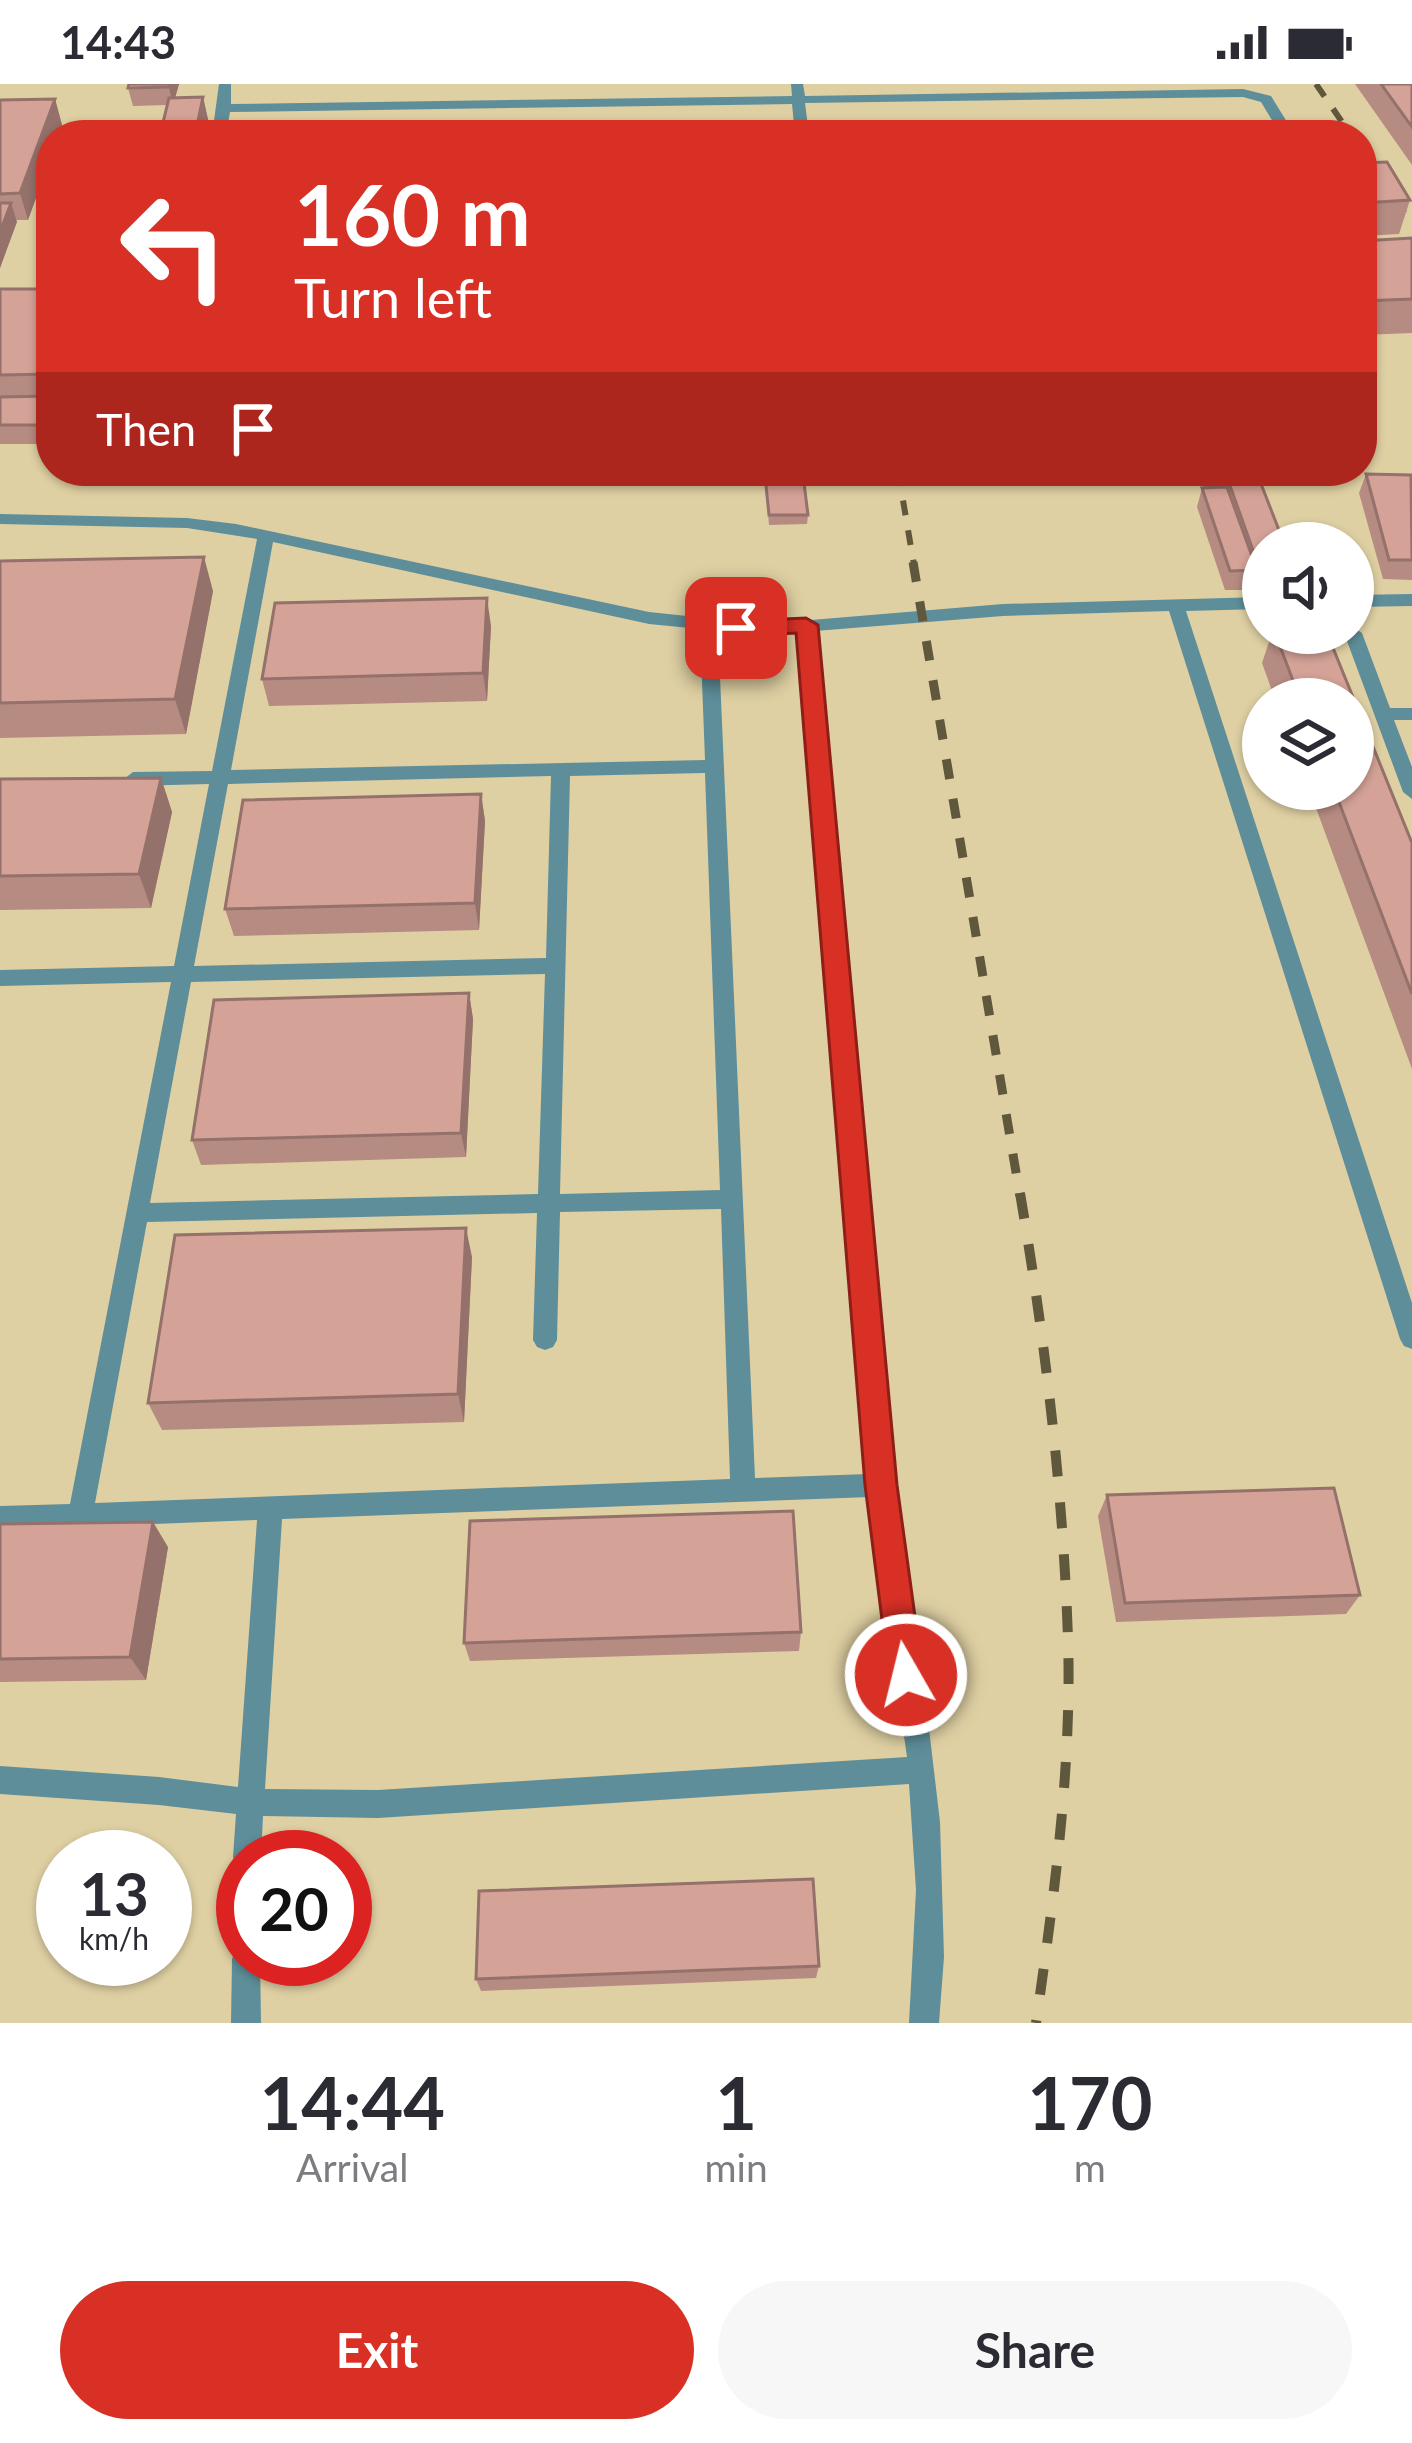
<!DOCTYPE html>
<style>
body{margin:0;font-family:Lato,sans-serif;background:#f7f7f7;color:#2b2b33;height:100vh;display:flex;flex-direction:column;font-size:45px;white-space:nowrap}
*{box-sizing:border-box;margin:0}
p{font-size:39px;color:#7c7c81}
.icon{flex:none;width:66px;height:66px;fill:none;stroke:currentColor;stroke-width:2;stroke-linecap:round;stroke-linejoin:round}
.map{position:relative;height:1939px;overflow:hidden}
.drawer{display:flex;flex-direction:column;background:#fff;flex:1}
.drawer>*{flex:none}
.hud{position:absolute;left:36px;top:36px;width:1341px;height:366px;border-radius:48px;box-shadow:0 3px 9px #0004;background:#d93025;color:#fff;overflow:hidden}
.tools{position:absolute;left:1242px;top:438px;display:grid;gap:24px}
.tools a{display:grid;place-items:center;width:132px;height:132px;border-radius:50%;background:#fff;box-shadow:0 3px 9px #0004;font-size:60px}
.speed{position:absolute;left:36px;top:1746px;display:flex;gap:24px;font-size:60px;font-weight:700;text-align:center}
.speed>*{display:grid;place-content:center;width:156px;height:156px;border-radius:50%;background:#fff;box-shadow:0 3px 9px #0004;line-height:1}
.speed small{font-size:30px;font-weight:400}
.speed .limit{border:18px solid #d22;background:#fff;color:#111}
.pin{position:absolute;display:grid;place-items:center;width:102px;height:102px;color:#fff;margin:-51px;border-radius:24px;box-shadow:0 6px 18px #0006}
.me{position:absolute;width:132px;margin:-66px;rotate:352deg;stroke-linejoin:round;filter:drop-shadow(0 0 9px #0008)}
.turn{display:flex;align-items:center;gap:42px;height:252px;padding:0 60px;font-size:54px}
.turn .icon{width:156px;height:156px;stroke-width:2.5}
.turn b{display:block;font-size:84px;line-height:102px}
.then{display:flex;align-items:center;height:114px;padding:0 60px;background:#0003;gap:24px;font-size:45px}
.eta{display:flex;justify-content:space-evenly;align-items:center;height:204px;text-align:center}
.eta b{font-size:72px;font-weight:700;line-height:84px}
.primary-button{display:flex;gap:24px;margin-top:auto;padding:24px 60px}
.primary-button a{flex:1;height:138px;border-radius:72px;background:#d93025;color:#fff;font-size:48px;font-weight:700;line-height:138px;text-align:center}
.primary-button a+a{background:#f7f7f7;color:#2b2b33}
.status{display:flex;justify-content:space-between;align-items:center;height:84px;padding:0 60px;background:#fff;direction:ltr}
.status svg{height:33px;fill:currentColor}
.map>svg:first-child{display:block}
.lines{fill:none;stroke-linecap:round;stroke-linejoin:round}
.lane{fill:#5e8e99;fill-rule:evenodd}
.rail-far2{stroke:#60583d;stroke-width:6;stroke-dasharray:15 15;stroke-linecap:butt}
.rail-far1{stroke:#60583d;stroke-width:9;stroke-dasharray:20 20;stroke-linecap:butt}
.rail{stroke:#60583d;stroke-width:10;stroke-dasharray:26 26;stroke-linecap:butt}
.wall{fill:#b68b82}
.shaded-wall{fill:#94716a}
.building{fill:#d4a297;stroke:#94716a;stroke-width:3}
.route{fill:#d93025;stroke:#8d1f18;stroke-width:3}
</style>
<div class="status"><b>14:43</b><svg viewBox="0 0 49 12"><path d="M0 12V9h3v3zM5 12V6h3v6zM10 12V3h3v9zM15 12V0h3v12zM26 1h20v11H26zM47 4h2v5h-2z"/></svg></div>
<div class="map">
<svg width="1412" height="1939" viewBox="0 0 1412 1939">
<rect width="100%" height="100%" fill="#dfd0a3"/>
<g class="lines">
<!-- lane -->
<g class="lane">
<path d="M 219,0 L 231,0 L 231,20 L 792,12 L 791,0 L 803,0 L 805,12 L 1243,5 L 1271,12 L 1295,51 L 1281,51 L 1261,18 L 1243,13 L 805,19 L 809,51 L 795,51 L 792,20 L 230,28 L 226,51 L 212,51 Z"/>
<path d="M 0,430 L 187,434 L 236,440 L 649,528 L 763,540 L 1003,520 L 1263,513 L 1263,525 L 1186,527 L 1412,1219 L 1412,1265 L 1404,1262 L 1400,1255 L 1169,527 L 1003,532 L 815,547 L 893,1401 L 924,1602 L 940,1738 L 944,1873 L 939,1939 L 909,1939 L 916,1806 L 909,1700 L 378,1734 L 263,1732 L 261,1773 L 243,1773 L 243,1785 L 237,1783 L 233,1773 L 236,1730 L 159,1721 L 0,1710 L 0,1682 L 159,1693 L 238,1703 L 257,1436 L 0,1446 L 0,1422 L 70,1420 L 171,898 L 0,902 L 0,886 L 174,882 L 209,700 L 133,702 L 124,695 L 133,688 L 212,687 L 257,455 L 187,444 L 0,440 ZM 273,458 L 649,540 L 700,545 L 705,676 L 231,686 ZM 718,547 L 763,552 L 798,549 L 868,1390 L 755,1394 ZM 705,689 L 720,1106 L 560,1110 L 570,692 ZM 551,692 L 546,874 L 194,882 L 228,700 ZM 545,890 L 538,1110 L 150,1119 L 191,898 ZM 721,1125 L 730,1395 L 95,1419 L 147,1138 L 537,1129 L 533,1256 L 537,1263 L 545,1266 L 553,1263 L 557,1256 L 560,1128 ZM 870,1413 L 907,1673 L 378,1706 L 265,1705 L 282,1435 Z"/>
<path d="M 1412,510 L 1412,522 L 1353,523 L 1353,511 Z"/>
<path d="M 1353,543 L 1362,549 L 1390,624 L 1412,624 L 1412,636 L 1394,636 L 1412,683 L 1412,715 L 1403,708 L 1344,549 L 1353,549 Z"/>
<path d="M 243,1862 L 243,1875 L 260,1875 L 261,1939 L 231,1939 L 232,1875 L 236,1865 Z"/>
</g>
<!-- rail-far2 -->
<g class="rail-far2">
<path d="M 1316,0 L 1351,51"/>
<path d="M 1362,67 L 1412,140"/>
<path d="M 898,387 L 914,481"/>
</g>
<!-- rail-far1 -->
<path class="rail-far1" d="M 913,478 L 1020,1112"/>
<!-- rail -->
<path class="rail" d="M 1020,1109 C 1045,1256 1063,1405 1068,1555 C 1072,1684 1054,1812 1036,1939"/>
</g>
<!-- wall -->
<g class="wall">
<path d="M 129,0 L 179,0 L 175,14 L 203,13 L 209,40 L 206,51 L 160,51 L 167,21 L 133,22 L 128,4 Z"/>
<path d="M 1355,0 L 1412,0 L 1412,81 Z"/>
<path d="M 55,15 L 62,41 L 28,136 L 16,136 L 0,184 L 0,16 Z"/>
<path d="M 1362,79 L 1410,116 L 1399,150 L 1362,152 Z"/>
<path d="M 1412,154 L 1412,249 L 1362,251 L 1362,157 Z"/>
<rect x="0" y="205" width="51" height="155"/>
<path d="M 94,387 L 231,387 L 96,392 Z"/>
<path d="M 1198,387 L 1256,387 L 1263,459 L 1263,491 L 1255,491 L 1251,506 L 1225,506 L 1197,423 L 1202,404 L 1204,404 Z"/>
<path d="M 1366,390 L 1412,393 L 1412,496 L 1383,495 L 1359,409 Z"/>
<path d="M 765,392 L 808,431 L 807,440 L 769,441 Z"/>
<path d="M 0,477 L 213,507 L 186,650 L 0,654 Z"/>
<path d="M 491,542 L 487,617 L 269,622 L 262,595 Z"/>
<path d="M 1270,549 L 1327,549 L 1412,759 L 1412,985 L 1309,705 L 1353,705 L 1353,615 L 1275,615 L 1262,579 L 1271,552 Z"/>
<path d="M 161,694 L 172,728 L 151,824 L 0,826 L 0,695 Z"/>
<path d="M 481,710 L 485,737 L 479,846 L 234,852 L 225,825 Z"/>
<path d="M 469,909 L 473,935 L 466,1073 L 201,1081 L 192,1056 Z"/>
<path d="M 472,1173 L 464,1338 L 162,1346 L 148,1319 Z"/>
<path d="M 1107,1411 L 1360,1511 L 1346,1530 L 1116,1538 L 1098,1432 Z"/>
<path d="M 0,1440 L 168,1463 L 146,1596 L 0,1598 Z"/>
<path d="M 801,1548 L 799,1567 L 470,1577 L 464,1559 Z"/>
<path d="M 819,1882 L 816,1894 L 481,1907 L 476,1895 Z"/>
</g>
<!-- shaded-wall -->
<g class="shaded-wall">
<path d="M 170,0 L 179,0 L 173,21 L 169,3 Z"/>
<path d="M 203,13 L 209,40 L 206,51 L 195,51 Z"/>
<path d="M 55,15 L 62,41 L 58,51 L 51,51 L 51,72 L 28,136 L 20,109 Z"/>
<path d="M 11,119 L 17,138 L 0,184 L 0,148 Z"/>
<path d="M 204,473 L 213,507 L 186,650 L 175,615 Z"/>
<path d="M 487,514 L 491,542 L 487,617 L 483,589 Z"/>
<path d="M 161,694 L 172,728 L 151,824 L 139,790 Z"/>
<path d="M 481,710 L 485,737 L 479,846 L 475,819 Z"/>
<path d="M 469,909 L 473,935 L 466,1073 L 461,1049 Z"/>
<path d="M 466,1144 L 472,1173 L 464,1338 L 458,1310 Z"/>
<path d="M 153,1438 L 168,1463 L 146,1596 L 130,1573 Z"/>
</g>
<!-- building -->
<g class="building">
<path d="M 129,0 L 170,0 L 169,3 L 128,4 Z"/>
<path d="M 1381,0 L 1412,0 L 1412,43 Z"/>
<path d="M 203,13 L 195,51 L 160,51 L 169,14 Z"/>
<path d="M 55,15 L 20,109 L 0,110 L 0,16 Z"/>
<path d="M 1387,78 L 1410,116 L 1362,119 L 1362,79 Z"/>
<path d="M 0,119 L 11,119 L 0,148 Z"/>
<path d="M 1412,154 L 1412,215 L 1362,217 L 1362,157 Z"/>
<path d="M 0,205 L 51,205 L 51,290 L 0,291 Z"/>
<path d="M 51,312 L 51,341 L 0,341 L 0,313 Z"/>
<path d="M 1209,387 L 1256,387 L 1284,459 L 1263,459 L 1263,472 L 1255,472 L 1228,396 L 1213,397 Z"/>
<path d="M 1366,390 L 1411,391 L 1412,476 L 1389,476 Z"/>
<path d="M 803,391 L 808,431 L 769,431 L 765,392 Z"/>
<path d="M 1227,403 L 1257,486 L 1230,487 L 1202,404 Z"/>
<path d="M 204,473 L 175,615 L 0,619 L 0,477 Z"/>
<path d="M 487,514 L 483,589 L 262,595 L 275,519 Z"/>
<path d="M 1275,549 L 1327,549 L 1412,759 L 1412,910 L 1334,705 L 1353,705 L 1353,615 L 1300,615 Z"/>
<path d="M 161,694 L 139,790 L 0,792 L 0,695 Z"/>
<path d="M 481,710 L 475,819 L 225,825 L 243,716 Z"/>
<path d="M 469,909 L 461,1049 L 192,1056 L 214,916 Z"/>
<path d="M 466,1144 L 458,1310 L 148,1319 L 175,1151 Z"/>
<path d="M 1334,1404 L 1360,1511 L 1125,1519 L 1107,1411 Z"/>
<path d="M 793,1427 L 801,1548 L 464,1559 L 470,1437 Z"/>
<path d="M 153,1438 L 130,1573 L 0,1575 L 0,1440 Z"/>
<path d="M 813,1795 L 819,1882 L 476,1895 L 479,1807 Z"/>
</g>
<!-- route -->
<path class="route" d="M 806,534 L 818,541 L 897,1401 L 923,1591 L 918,1603 L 906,1608 L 894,1603 L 889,1591 L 865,1401 L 796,549 L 736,552 L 725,544 L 736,537 Z"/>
</svg>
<div class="tools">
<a><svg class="icon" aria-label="sound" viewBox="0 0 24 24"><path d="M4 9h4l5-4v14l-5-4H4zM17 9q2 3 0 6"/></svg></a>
<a><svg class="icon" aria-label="layers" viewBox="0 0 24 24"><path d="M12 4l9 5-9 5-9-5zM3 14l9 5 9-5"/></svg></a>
</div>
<div class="speed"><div>13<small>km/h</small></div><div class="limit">20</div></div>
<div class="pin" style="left:736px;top:544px;background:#d93025"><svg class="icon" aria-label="arrive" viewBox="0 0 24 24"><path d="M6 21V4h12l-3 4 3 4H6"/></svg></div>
<svg class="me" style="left:906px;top:1591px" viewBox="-20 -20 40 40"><circle r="17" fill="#d93025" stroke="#fff" stroke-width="3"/><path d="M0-11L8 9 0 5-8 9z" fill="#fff"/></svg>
<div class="hud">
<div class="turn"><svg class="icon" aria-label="left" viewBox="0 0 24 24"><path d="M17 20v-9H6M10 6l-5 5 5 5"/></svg><div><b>160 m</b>Turn left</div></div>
<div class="then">Then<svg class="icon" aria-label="arrive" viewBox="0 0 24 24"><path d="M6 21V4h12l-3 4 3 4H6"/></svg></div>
</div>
</div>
<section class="drawer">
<div class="eta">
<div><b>14:44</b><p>Arrival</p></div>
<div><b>1</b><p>min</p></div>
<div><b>170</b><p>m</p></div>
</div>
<div class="primary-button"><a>Exit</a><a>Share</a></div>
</section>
